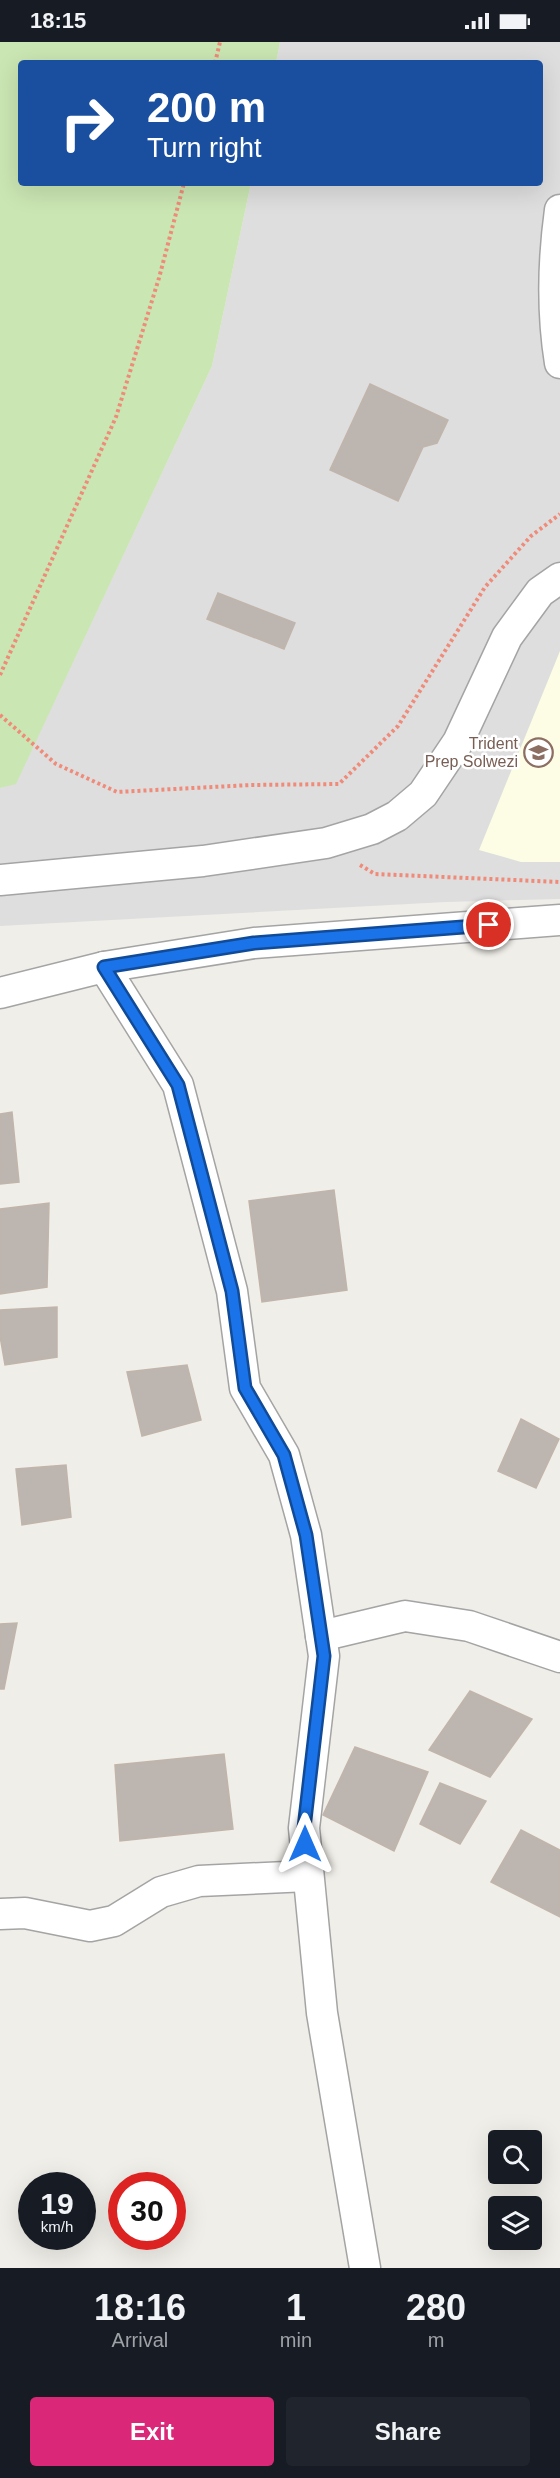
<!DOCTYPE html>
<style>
body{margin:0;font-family:Helvetica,sans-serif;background:#20242c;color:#f1f3f6;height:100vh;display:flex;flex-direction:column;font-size:22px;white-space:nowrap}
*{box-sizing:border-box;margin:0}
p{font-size:20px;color:#9ea1a6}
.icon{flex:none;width:33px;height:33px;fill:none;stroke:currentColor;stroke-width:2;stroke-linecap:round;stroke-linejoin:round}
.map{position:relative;height:2226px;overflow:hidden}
.side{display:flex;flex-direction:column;background:#171b24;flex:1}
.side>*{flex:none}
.banner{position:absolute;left:18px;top:18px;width:525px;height:126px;border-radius:6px;box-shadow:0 6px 24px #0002;background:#1a4fa0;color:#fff;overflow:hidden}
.tools{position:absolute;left:488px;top:2088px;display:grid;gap:12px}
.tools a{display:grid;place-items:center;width:54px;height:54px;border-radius:6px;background:#171b24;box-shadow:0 6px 24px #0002;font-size:30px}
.speed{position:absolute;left:18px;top:2130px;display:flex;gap:12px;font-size:30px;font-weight:700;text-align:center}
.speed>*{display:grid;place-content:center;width:78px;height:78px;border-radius:50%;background:#171b24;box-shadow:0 6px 24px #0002;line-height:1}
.speed small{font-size:15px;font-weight:400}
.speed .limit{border:9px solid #d22;background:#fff;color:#111}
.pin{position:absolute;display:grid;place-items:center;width:51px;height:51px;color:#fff;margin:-26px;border:3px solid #fff;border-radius:50%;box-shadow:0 2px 6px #0007}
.me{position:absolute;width:66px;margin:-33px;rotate:0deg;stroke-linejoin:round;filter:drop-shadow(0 0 4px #0008)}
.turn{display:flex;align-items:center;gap:21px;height:126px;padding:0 30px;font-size:27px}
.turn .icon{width:78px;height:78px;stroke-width:2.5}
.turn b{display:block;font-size:42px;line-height:51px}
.eta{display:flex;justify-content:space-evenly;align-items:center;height:102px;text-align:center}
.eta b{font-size:36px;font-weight:800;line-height:42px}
.cta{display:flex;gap:12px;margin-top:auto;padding:12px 30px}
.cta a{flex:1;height:69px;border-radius:6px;background:#db2777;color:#fff;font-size:24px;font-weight:800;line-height:69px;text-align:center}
.cta a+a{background:#20242c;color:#f1f3f6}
.status{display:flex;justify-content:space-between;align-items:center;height:42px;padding:0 30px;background:#171b24;direction:ltr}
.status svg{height:16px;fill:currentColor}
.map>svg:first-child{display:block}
.residential{fill:#dedede}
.education{fill:#fcfde4}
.grass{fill:#cae6b2}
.building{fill:#bdb6b0;stroke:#c1b5ab;stroke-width:1.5}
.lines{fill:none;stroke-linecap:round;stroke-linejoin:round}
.minor-casing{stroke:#a4a4a4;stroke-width:33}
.path{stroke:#f08a79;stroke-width:4;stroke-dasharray:3 3;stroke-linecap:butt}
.minor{stroke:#fff;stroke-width:30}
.route-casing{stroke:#114b97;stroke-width:15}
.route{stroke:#1a73e8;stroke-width:10}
.labels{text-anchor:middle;stroke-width:5;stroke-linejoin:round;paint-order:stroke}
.education-label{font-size:16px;fill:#785e54;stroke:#fff;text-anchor:end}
</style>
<div class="status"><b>18:15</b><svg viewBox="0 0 49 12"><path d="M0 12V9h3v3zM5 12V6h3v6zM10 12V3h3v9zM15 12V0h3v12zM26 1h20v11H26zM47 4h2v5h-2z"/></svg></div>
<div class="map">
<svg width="560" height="2226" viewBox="0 0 560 2226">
<rect width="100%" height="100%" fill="#f0eee8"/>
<!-- residential -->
<path class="residential" d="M 280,0 L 560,0 L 560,857 L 446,860 L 0,884 L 0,746 L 16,741 L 212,324 L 251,141 L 540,141 L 540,21 L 276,21 Z"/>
<!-- education -->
<path class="education" d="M 560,609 L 560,820 L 521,820 L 479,808 Z"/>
<!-- grass -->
<path class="grass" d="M 0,0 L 280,0 L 276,21 L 21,21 L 21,141 L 251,141 L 212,324 L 16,742 L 0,746 Z"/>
<!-- building -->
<g class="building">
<path d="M 370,342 L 448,378 L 437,401 L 423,405 L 398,459 L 330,428 Z"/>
<path d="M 218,551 L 295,581 L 284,607 L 207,577 Z"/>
<path d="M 12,1070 L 19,1140 L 0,1142 L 0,1072 Z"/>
<path d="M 334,1148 L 347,1248 L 262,1260 L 249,1159 Z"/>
<path d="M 49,1161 L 47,1245 L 0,1252 L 0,1167 Z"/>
<path d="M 57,1265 L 57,1315 L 5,1323 L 0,1294 L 0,1268 Z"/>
<path d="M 187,1323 L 201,1378 L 142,1394 L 127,1330 Z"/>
<path d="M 521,1377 L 559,1397 L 536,1446 L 498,1429 Z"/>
<path d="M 66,1423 L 71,1475 L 22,1483 L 16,1427 Z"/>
<path d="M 17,1581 L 4,1647 L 0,1647 L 0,1582 Z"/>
<path d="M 470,1649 L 532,1677 L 490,1735 L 429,1708 Z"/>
<path d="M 355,1705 L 428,1730 L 394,1809 L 323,1773 Z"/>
<path d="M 224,1712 L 233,1787 L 120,1799 L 115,1723 Z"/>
<path d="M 440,1741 L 486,1759 L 460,1802 L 420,1782 Z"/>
<path d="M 521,1788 L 560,1808 L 560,1875 L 491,1840 Z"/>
</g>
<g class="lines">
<defs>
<g id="minor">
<path d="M 560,168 C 553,219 552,271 560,321"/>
<path d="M 0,838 L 203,819 L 326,801 L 372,787 L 397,774 L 423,752 L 458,700 L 507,595 L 540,550 L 560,536"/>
<path d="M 104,925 L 178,1043 L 232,1249 L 245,1346 L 284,1413 L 306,1493 L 324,1614 L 304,1786 L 322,1971 L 365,2226"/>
<path d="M 0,951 L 104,925 L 254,901 L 560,878"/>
<path d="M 321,1594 L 405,1574 L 469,1584 L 560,1615"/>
<path d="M 0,1872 L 25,1871 L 90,1884 L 114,1879 L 161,1850 L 199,1839 L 308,1834"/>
</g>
</defs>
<!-- minor casing -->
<use href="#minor" class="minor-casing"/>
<!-- path -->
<g class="path">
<path d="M 215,21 L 220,0"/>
<path d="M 0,633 L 116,375 L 159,236 L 184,141"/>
<path d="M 0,673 L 56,722 L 117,750 L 251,743 L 339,742 L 398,684 L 485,545 L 531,494 L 560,472"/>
<path d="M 360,823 L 375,832 L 560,840"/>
</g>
<!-- minor -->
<use href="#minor" class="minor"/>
</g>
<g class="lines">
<defs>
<path id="route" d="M 305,1802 L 304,1786 L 324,1614 L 306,1493 L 284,1413 L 245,1346 L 232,1249 L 178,1043 L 104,925 L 254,901 L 489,883"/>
</defs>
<!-- route casing -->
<use href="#route" class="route-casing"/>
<!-- route -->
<use href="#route" class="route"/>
</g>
<!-- icons -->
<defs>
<symbol id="school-ring" viewBox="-11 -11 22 22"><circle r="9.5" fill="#fff" stroke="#8d6e63" stroke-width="1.5"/><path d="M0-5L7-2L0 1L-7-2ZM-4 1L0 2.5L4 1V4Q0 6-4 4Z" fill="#8d6e63"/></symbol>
</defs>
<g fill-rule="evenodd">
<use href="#school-ring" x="522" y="694" width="33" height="33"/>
</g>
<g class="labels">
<!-- education labels -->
<g class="education-label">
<text x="518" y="707">Trident<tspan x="518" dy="18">Prep Solwezi</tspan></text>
</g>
</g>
</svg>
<div class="tools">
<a><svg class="icon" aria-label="search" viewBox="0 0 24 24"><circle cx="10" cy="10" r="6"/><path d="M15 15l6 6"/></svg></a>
<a><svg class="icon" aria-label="layers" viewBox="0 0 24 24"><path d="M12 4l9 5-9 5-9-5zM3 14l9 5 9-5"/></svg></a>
</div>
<div class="speed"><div>19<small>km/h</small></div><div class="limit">30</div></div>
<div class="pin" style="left:489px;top:883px;background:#d93025"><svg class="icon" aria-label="arrive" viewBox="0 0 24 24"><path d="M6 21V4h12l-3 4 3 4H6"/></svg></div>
<svg class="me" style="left:305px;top:1802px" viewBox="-20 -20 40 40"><path d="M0-17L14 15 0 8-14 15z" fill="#1a73e8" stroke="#fff" stroke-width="4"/></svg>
<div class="banner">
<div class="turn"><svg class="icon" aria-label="right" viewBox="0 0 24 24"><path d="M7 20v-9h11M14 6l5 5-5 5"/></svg><div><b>200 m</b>Turn right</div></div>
</div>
</div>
<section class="side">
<div class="eta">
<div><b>18:16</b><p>Arrival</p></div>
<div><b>1</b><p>min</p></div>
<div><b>280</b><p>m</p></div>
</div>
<div class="cta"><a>Exit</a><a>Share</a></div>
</section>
